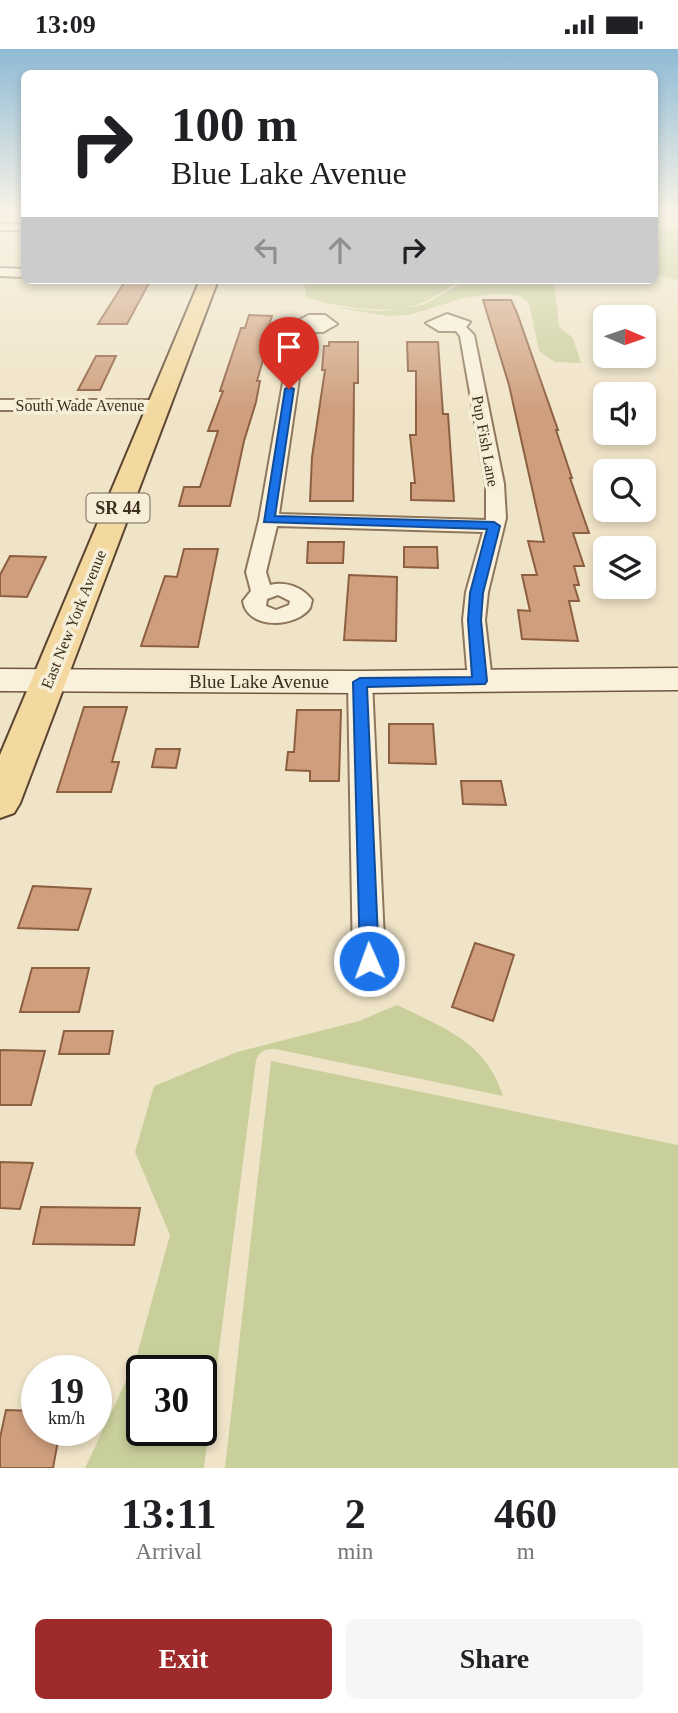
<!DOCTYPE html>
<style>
body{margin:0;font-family:"Times New Roman",serif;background:#f6f6f6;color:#202124;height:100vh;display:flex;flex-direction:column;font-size:26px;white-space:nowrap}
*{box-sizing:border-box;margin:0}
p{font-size:23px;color:#757577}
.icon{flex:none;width:38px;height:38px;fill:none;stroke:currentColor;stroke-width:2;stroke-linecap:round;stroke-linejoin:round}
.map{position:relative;height:1419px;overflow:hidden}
.sheet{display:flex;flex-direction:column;background:#fff;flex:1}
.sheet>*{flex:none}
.guide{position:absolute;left:21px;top:21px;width:637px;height:214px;border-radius:10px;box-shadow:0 4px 10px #0003;background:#fff;color:#202124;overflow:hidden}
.needle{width:46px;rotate:92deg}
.fabs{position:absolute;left:593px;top:256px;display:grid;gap:14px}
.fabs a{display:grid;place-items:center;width:63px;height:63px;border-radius:10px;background:#fff;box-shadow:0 4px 10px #0003;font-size:35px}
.speed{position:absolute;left:21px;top:1306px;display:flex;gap:14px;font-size:35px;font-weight:700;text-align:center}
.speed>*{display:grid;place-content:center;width:91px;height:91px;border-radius:50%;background:#fff;box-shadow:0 4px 10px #0003;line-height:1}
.speed small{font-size:18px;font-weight:400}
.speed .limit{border:4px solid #111;border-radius:10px;background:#fff;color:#111}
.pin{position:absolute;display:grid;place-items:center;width:60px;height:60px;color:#fff;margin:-72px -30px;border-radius:50% 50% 50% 0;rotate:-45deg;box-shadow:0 0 7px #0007}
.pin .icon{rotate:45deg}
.me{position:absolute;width:77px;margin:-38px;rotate:358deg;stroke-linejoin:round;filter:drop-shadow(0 0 5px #0008)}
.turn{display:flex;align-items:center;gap:24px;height:147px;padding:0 35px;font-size:32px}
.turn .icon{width:91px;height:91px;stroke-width:2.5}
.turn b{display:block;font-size:49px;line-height:60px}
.lanes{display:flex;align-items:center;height:66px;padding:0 35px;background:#0003;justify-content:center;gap:35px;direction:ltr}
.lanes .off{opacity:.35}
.eta{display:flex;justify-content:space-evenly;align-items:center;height:119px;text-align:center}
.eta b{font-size:42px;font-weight:700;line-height:49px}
.button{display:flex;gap:14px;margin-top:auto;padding:14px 35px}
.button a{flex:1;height:80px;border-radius:10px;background:#9e2a2b;color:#fff;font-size:28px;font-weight:700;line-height:80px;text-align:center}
.button a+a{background:#f6f6f6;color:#202124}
.status{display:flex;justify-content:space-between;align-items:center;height:49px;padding:0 35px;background:#fff;direction:ltr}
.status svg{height:19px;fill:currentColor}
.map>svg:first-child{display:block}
.green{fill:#c9cf9b;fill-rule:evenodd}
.building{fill:#cf9f7d;stroke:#8d5f41;stroke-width:2}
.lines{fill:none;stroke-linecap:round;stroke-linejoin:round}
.street-casing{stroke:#8d765c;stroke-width:4}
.secondary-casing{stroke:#6f573f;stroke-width:3}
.primary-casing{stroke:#5b4430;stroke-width:4}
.street{fill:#faf1dc;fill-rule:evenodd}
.secondary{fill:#faf1dc;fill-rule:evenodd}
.primary{fill:#f3d9a0;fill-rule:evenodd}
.route{fill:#1a73e8;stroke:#114b97;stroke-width:2}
.labels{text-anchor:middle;stroke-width:7;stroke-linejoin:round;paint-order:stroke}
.far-street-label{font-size:16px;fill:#3d2e20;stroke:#f7eed8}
.shield{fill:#f7eed8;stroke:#756857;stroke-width:2}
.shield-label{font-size:18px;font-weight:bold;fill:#3d2e20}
.street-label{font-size:19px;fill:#3d2e20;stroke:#f7eed8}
</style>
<div class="status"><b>13:09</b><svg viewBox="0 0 49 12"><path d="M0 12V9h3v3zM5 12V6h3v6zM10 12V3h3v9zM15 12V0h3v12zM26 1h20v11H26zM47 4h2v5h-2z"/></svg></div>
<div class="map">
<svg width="678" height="1419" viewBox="0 0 678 1419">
<rect width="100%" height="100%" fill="#f0e4c8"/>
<!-- green -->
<g class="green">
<path d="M 654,179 L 678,179 L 678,231 L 655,225 Z"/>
<path d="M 307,231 L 461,231 C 448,239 433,250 419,255 C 382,266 342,258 306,249 L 304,234 Z"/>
<path d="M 467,231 L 554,231 L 559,278 L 573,289 L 581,314 L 555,313 L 539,302 L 529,254 L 518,246 L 493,245 L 464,249 L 409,266 L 388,267 L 332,258 L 379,262 L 423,256 Z"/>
<path d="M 397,956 C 444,979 486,993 503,1047 L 275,1000 C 265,1000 260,1002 256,1011 L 204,1419 L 85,1419 L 135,1313 L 170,1186 L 135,1103 L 154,1037 L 237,1003 L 359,972 ZM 201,1321 L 201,1381 L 142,1381 L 142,1321 Z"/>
<path d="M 271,1012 L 678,1096 L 678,1419 L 225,1419 Z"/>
</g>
<!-- building -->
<g class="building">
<path d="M 124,234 L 149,234 L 127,275 L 98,275 Z"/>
<path d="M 483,251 L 511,251 L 517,264 L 558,381 L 556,381 L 572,429 L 570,429 L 589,484 L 573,484 L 584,517 L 574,517 L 579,536 L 574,536 L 579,552 L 569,552 L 578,592 L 522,590 L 518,561 L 530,562 L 522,526 L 537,526 L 528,492 L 544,493 L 509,336 Z"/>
<path d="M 249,266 L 272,267 L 268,279 L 272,280 L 257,332 L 260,332 L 256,353 L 244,392 L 230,457 L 179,457 L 184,438 L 200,438 L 218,382 L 208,382 L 223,342 L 220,342 L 241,279 L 245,279 Z"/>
<path d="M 329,293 L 358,293 L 358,334 L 354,334 L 353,452 L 310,452 L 312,408 L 325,321 L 322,321 L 324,297 L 329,297 Z"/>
<path d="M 407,293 L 438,293 L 443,365 L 448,365 L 454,452 L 411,451 L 411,434 L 415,434 L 410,386 L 416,386 L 416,322 L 408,322 Z"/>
<path d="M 96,307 L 116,307 L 100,341 L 78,341 Z"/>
<path d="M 308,493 L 344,493 L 343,514 L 307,514 Z"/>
<path d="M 404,498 L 437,498 L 438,519 L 404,518 Z"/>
<path d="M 184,500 L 218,500 L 198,598 L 141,597 L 165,527 L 177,528 Z"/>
<path d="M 10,507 L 46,508 L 27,548 L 0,547 L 0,526 Z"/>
<path d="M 349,526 L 397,528 L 396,592 L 344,591 Z"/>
<path d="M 84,658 L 127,658 L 112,713 L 119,713 L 111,743 L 57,743 Z"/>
<path d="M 297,661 L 341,661 L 339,732 L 310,732 L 310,722 L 286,721 L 288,703 L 294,703 Z"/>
<path d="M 389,675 L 433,675 L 436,715 L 389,714 Z"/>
<path d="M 156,700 L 180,700 L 176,719 L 152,718 Z"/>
<path d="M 461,732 L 501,732 L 506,756 L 463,755 Z"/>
<path d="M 33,837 L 91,840 L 78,881 L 18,879 Z"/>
<path d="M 475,894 L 514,906 L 493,972 L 452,958 Z"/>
<path d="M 32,919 L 89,919 L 79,963 L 20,963 Z"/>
<path d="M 64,982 L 113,982 L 109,1005 L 59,1005 Z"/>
<path d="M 0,1001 L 45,1002 L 31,1056 L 0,1056 Z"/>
<path d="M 0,1113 L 33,1114 L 20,1160 L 0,1159 Z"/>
<path d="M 41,1158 L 140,1159 L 134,1196 L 33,1195 Z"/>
<path d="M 6,1361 L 37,1362 L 37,1381 L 60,1381 L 53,1419 L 0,1419 L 0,1389 Z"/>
</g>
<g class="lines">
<defs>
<g id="street">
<rect x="0" y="175" width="24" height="6"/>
<path d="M 0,219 L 24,220 L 24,228 L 0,227 Z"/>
<path d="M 447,265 L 470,273 L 466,278 L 474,286 L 504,435 L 506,469 L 488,543 L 485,571 L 492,632 L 488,637 L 480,640 L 472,637 L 468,632 L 463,571 L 466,543 L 483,483 L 277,477 L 266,523 L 270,536 C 286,532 302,538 312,551 L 310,559 C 296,579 247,581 243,552 L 251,542 L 246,523 L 259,471 L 291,288 L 298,280 L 295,273 L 309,266 L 325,266 L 337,275 L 323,283 L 311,283 L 305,289 L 279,465 L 486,471 L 486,435 L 460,287 L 456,282 L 439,282 L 426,274 ZM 278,546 L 290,552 L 289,556 L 276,561 L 266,557 L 267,550 Z"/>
<path d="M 0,351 L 159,351 L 167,356 L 159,361 L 0,361 Z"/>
<path d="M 360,625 L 368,628 L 372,633 L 385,912 L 380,922 L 369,926 L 358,922 L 353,912 L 348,633 L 352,628 Z"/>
</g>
<path id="secondary" d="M 678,619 L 678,641 L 360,644 L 0,642 L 0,620 L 360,622 Z"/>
<path id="primary" d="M 200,231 L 218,231 L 20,754 L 14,764 L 0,769 L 0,706 Z"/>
</defs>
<!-- street casing -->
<use href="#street" class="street-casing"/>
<!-- secondary casing -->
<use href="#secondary" class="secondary-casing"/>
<!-- primary casing -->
<use href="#primary" class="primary-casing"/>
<!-- street -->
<use href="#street" class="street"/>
<!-- secondary -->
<use href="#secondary" class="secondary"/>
<!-- primary -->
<use href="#primary" class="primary"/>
</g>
<!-- sky -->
<linearGradient id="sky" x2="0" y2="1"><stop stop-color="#8fbad6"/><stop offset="0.45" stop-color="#f8f3e6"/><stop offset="1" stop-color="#f8f3e6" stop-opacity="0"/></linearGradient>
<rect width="678" height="362" fill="url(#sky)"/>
<!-- route -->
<path class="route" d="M 289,338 L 294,340 L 275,467 L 494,473 L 500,477 L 483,544 L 481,571 L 487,632 L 485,635 L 367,638 L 379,912 L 376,918 L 369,921 L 363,918 L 360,912 L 353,633 L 360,629 L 472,628 L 468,571 L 470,544 L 487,480 L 264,473 L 285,340 Z"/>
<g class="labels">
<!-- far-street labels -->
<g class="far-street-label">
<text x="80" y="362">South Wade Avenue</text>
<text transform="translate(486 392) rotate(80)" y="6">Pup Fish Lane</text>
<text transform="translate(73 570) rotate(-68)" y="6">East New York Avenue</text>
</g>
<!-- shield labels -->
<rect class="shield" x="86.5" y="444.5" width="63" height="29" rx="5"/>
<g class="shield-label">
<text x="118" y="465">SR 44</text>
</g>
<!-- street labels -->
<g class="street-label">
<text x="259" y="639">Blue Lake Avenue</text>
</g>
</g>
</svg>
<div class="fabs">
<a><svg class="needle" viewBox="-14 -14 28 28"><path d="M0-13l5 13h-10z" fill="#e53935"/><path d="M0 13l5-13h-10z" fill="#757577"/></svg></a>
<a><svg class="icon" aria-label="sound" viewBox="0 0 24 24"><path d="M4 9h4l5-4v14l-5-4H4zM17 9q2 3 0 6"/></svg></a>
<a><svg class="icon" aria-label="search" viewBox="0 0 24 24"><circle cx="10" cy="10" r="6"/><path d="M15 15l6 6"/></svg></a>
<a><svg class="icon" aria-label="layers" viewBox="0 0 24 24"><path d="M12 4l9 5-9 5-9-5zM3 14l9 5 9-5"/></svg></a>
</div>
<div class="speed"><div>19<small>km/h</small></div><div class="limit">30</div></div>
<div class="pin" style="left:289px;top:340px;background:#d93025"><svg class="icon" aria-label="arrive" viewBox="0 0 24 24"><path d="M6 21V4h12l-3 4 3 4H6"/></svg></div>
<svg class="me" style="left:369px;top:912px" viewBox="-20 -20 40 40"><circle r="17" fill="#1a73e8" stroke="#fff" stroke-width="3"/><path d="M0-11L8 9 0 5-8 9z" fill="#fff"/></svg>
<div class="guide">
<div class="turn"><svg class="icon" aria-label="right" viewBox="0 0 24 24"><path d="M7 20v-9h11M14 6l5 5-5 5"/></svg><div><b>100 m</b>Blue Lake Avenue</div></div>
<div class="lanes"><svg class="icon off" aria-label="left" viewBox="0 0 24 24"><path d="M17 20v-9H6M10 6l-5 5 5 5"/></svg><svg class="icon off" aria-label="ahead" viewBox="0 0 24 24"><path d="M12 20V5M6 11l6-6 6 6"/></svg><svg class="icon" aria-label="right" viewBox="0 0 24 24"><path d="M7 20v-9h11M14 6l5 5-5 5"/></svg></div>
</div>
</div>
<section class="sheet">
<div class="eta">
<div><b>13:11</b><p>Arrival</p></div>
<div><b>2</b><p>min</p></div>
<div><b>460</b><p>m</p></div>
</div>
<div class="button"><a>Exit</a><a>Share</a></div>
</section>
